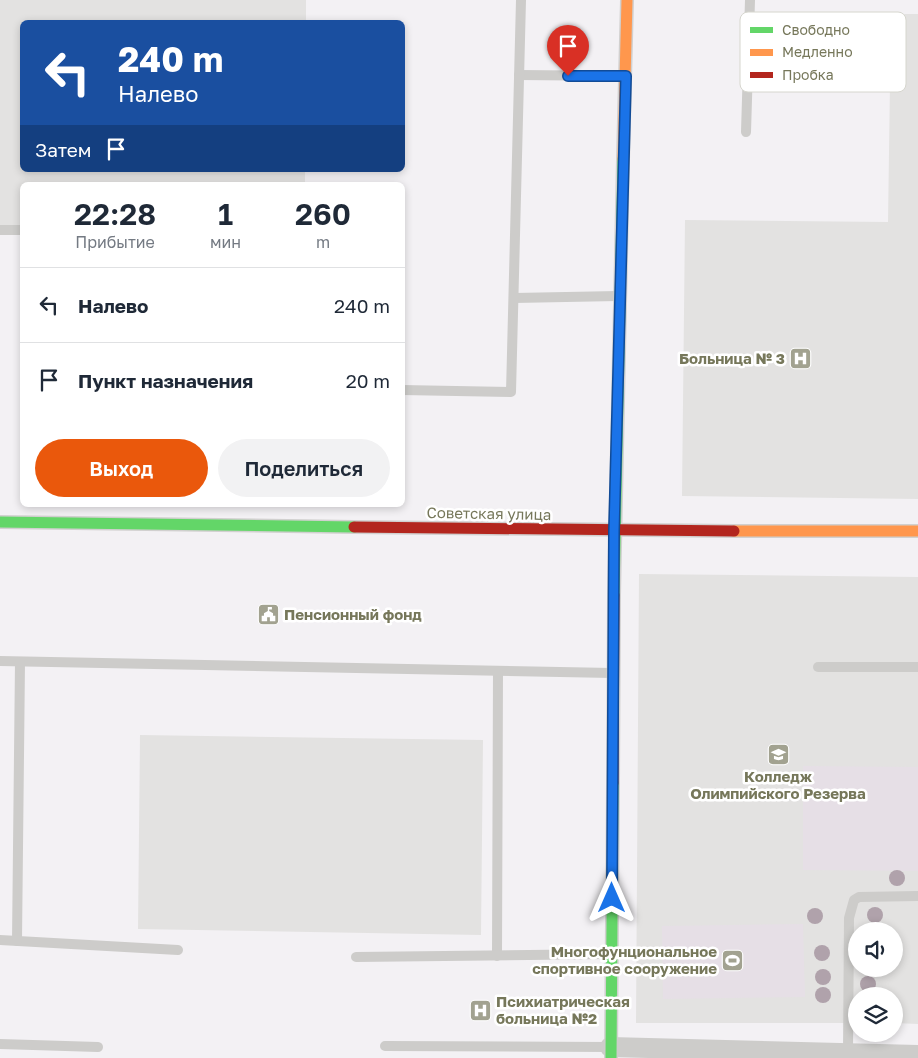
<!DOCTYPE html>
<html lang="ru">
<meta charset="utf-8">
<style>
body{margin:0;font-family:"Golos Text",sans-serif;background:#f2f2f3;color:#1f2937;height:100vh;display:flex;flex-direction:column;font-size:19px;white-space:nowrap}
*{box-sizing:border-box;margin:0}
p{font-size:16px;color:#747a83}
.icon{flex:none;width:28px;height:28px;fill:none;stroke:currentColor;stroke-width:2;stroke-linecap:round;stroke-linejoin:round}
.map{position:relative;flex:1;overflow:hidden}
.side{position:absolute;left:20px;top:182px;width:385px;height:325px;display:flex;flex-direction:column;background:#fff;border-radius:8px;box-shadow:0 2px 8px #0003}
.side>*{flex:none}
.hud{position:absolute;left:20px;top:20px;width:385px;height:152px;border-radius:8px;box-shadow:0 2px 8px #0003;background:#1a4fa0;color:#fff;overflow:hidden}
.buttons{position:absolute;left:848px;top:922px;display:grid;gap:10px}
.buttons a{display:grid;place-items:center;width:55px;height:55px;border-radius:50%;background:#fff;box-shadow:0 2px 8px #0003;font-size:25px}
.pin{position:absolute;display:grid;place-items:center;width:42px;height:42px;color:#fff;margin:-51px -21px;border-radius:50% 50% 50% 0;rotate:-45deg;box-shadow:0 0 5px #0007}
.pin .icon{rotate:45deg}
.me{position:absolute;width:55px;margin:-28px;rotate:0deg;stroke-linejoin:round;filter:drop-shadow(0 0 4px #0008)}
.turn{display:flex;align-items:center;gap:18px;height:105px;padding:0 15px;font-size:22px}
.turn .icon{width:65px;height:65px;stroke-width:2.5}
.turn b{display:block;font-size:35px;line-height:42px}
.then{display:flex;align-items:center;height:48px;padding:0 15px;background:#0003;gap:10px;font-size:19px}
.eta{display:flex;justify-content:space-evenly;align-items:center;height:85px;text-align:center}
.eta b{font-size:30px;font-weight:600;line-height:35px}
.primary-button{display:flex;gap:10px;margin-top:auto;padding:10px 15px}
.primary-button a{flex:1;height:58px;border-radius:30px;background:#ea580c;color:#fff;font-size:20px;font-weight:600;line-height:58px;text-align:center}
.primary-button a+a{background:#f2f2f3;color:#1f2937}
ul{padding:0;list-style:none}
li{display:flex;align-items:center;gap:15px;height:75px;padding:0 15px;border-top:1px solid #e0e1e3}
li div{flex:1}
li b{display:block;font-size:19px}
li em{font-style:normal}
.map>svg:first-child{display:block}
.built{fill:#e3e2e1;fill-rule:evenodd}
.green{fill:#e6dfe6}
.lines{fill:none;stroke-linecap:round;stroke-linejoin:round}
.fast-casing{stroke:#d1d0cf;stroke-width:14}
.slow-casing{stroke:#d1d0cf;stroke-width:14}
.jam-casing{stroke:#d1d0cf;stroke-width:14}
.lane{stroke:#cdccca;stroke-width:10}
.street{stroke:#cdccca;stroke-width:20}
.fast{stroke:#63d668;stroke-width:11}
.slow{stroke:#ff974d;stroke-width:11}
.jam{stroke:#b3261e;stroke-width:11}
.tree{fill:#b0a2ab}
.route-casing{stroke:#114b97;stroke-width:12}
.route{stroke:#1a73e8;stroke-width:9}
.labels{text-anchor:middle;stroke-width:5;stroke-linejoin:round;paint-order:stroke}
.poi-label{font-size:15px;font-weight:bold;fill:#76775a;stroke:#fff;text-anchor:end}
.street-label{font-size:15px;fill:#76775a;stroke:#fff}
.key{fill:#fff;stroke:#d6d6ce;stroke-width:1}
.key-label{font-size:14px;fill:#76775a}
</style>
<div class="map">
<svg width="918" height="1058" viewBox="0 0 918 1058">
<rect width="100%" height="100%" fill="#f3f1f4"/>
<!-- built -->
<g class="built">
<path d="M 0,0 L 306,0 L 306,22 L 22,22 L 22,170 L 305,170 L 305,185 L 22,185 L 22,230 L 0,229 Z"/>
<path d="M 891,14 L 918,14 L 918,499 L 682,496 L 685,220 L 888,222 Z"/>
<path d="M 639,574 L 918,577 L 918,1024 L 894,1023 L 894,996 L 856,996 L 856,1023 L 636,1023 ZM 856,931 L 894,931 L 894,969 L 856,969 Z"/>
<path d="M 140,735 L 483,740 L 481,935 L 138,929 Z"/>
</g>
<!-- green -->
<g class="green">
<path d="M 803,766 L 918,767 L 918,871 L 803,870 Z"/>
<path d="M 803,924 L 805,997 L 663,999 L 662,926 Z"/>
</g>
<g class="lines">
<defs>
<g id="fast">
<path d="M 0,522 L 354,527"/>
<path d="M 614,595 L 623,159"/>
<path d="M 611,1058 L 613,783"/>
</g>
<g id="slow">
<path d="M 623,159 L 627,0"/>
<path d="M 734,531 L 918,531"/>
</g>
<g id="jam">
<path d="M 354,527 L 734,531"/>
<path d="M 613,783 L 614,595"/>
</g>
</defs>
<!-- fast casing -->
<use href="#fast" class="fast-casing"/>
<!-- slow casing -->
<use href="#slow" class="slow-casing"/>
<!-- jam casing -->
<use href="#jam" class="jam-casing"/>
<!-- lane -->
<g class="lane">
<path d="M 519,75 L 623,76"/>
<path d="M 746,132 L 750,0"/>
<path d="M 0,230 L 22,230"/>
<path d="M 514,298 L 618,296"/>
<path d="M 402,390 L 511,392 L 521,0"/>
<path d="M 0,661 L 612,673"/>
<path d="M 818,667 L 918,667"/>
<path d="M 0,940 L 178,950"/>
<path d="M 17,941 L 20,662"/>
<path d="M 497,956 L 498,671"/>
<path d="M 356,957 L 610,954"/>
<path d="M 0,1044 L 98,1047"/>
<path d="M 385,1046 L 609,1047"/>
<path d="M 848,1052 L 849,918 L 854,900 L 859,897 L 918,896"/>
</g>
<!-- street -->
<path class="street" d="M 610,1047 L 918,1055"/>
<!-- fast -->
<use href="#fast" class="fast"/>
<!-- slow -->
<use href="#slow" class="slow"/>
<!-- jam -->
<use href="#jam" class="jam"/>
</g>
<!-- trees -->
<g class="tree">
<circle cx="897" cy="878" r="8"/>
<circle cx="875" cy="915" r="8"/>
<circle cx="815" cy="916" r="8"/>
<circle cx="822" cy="953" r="8"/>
<circle cx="823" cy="977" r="8"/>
<circle cx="868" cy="984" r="8"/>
<circle cx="823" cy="995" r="8"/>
</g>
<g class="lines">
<defs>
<path id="route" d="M 568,76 L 626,76 L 614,531 L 612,898"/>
</defs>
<!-- route casing -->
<use href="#route" class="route-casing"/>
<!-- route -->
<use href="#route" class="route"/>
</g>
<!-- icons -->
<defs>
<symbol id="hospital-square" viewBox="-11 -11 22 22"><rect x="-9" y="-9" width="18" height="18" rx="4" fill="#a2a290" stroke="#fff"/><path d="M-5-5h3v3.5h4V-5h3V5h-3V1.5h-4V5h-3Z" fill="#fff"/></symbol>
<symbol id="civic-square" viewBox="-11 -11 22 22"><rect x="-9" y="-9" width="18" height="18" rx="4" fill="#a2a290" stroke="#fff"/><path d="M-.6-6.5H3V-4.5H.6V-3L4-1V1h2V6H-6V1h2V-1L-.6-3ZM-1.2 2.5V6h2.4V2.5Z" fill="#fff"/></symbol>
<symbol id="university-square" viewBox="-11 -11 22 22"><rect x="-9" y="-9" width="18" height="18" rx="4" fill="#a2a290" stroke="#fff"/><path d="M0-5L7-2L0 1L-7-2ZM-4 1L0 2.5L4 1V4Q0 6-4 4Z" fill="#fff"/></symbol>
<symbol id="stadium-square" viewBox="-11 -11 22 22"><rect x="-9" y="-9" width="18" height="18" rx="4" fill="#a2a290" stroke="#fff"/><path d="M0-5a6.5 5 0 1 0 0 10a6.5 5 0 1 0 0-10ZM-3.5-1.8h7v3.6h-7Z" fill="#fff"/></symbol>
</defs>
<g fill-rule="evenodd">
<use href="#hospital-square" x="788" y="346" width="25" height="25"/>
<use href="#civic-square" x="256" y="602" width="25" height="25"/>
<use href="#university-square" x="766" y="742" width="25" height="25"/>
<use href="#stadium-square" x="720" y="948" width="25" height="25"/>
<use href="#hospital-square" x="468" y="998" width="25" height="25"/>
</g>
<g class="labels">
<!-- poi labels -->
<g class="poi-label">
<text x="785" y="364">Больница № 3</text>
<text x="284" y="620" text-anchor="start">Пенсионный фонд</text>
<text x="778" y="782" text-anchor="middle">Колледж<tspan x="778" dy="17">Олимпийского Резерва</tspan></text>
<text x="717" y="957">Многофунциональное<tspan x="717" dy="17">спортивное сооружение</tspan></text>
<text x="496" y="1007" text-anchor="start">Психиатрическая<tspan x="496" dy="17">больница №2</tspan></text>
</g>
<!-- street labels -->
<g class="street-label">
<text transform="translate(489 514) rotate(1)" y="5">Советская улица</text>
</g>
</g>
<!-- legend -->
<rect x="740" y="12" width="166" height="80" rx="8" class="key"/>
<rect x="750" y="27" width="23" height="6" fill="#63d668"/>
<rect x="750" y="49" width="23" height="7" fill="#ff974d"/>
<rect x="750" y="72" width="23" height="6" fill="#b3261e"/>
<g class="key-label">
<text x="782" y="35">Свободно</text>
<text x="782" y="57">Медленно</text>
<text x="782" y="80">Пробка</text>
</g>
</svg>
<div class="buttons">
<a><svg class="icon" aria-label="sound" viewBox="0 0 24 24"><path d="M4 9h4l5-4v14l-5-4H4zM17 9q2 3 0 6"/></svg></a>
<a><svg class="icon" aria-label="layers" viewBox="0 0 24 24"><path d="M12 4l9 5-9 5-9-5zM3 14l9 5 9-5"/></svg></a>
</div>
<div class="pin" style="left:568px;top:76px;background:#d93025"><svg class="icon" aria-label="arrive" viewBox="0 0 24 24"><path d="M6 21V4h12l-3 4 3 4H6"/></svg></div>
<svg class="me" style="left:612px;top:898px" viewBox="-20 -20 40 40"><path d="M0-17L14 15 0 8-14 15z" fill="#1a73e8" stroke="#fff" stroke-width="4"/></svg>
<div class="hud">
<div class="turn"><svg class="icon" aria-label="left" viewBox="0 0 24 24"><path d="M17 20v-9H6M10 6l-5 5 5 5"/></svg><div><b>240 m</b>Налево</div></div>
<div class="then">Затем<svg class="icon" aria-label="arrive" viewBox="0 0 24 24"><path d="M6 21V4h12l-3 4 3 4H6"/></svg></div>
</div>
<section class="side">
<div class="eta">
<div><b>22:28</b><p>Прибытие</p></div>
<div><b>1</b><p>мин</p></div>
<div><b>260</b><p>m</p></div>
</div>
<ul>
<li><svg class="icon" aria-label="left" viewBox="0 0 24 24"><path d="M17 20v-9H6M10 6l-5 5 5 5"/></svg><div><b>Налево</b></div><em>240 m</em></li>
<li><svg class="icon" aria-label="arrive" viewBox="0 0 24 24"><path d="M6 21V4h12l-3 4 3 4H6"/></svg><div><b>Пункт назначения</b></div><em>20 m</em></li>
</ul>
<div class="primary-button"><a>Выход</a><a>Поделиться</a></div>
</section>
</div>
